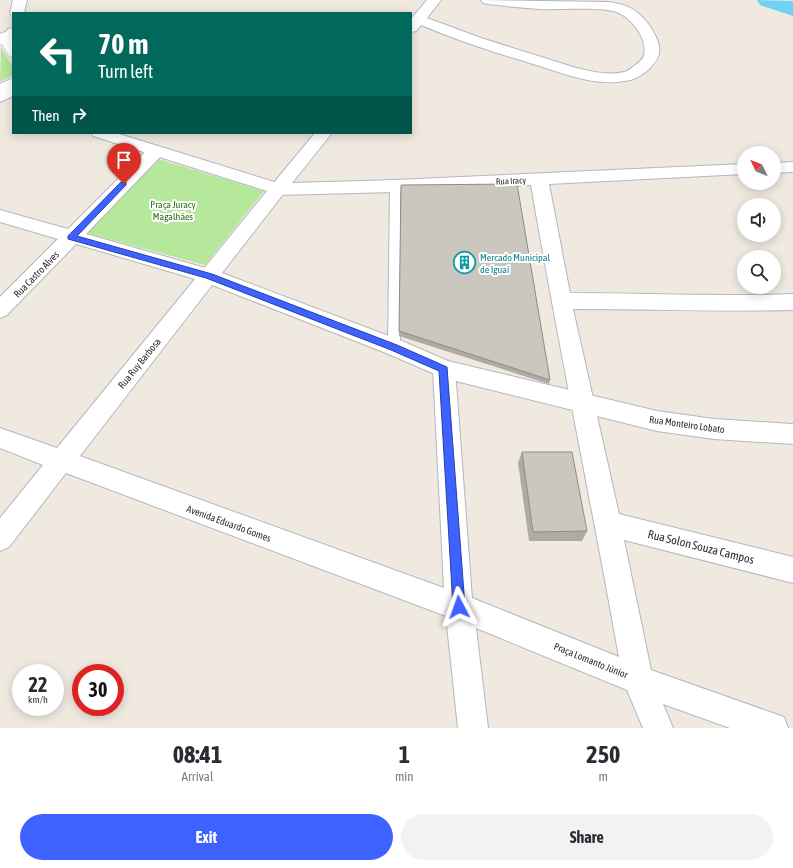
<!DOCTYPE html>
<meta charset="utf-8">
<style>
body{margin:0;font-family:"Asap Condensed",sans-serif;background:#f2f2f3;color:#2b2b33;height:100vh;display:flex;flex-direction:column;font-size:15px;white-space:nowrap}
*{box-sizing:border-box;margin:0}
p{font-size:13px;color:#7c7c81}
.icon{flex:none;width:22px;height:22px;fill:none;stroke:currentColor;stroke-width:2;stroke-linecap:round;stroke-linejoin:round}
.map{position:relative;height:728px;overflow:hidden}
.sheet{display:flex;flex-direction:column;background:#fff;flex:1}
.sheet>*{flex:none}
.hud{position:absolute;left:12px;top:12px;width:400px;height:122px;border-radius:0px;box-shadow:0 2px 10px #0003;background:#00695c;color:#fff;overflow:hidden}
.needle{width:26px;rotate:313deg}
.tools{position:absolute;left:737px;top:146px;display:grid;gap:8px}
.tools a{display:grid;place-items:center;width:44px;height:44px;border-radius:50%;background:#fff;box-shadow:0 2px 10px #0003;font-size:20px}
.speed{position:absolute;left:12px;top:664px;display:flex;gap:8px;font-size:20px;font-weight:700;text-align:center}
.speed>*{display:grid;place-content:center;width:52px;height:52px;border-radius:50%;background:#fff;box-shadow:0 2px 10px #0003;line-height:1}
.speed small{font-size:10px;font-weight:400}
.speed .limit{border:6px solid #d22;background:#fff;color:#111}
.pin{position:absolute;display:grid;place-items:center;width:34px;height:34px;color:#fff;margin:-41px -17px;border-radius:50% 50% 50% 0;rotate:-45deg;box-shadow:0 0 4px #0007}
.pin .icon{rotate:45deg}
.me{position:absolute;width:44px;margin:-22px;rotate:356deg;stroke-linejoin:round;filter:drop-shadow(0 0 3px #0008)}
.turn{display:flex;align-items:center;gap:14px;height:84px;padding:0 20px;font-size:18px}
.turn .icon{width:52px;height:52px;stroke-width:2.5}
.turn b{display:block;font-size:28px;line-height:34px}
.then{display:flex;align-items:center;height:38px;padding:0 20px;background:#0003;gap:8px;font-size:15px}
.eta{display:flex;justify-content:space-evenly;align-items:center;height:68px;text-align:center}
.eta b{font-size:24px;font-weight:700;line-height:28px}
.cta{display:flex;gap:8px;margin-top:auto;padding:8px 20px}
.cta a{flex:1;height:46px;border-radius:24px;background:#3d62ff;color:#fff;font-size:16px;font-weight:700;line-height:46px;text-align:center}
.cta a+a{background:#f2f2f3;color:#2b2b33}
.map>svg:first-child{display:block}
.green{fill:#b5e89b}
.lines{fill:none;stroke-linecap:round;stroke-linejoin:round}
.river{fill:#70d2f5;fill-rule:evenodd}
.service-casing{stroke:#b4b6c1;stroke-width:2}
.pedestrian-casing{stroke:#b4b6c1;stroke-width:1}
.minor-casing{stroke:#b4b6c1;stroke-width:2}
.tertiary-casing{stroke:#b4b6c1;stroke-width:2}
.service{fill:#fff;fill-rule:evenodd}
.pedestrian{fill:#fff;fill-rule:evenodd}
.minor{fill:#fff;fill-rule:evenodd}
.tertiary{fill:#fff;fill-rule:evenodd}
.wall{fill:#afaba3}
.building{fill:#cbc7be;stroke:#8e8b85}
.route{fill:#3d62ff;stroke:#2840a6}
.labels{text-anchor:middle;stroke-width:4;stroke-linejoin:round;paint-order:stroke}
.far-street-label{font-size:9px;fill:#2e2e2e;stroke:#fff}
.park-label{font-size:10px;fill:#2a7118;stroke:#fff}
.culture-label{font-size:10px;fill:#0d838f;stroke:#fff;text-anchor:start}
.street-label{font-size:10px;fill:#2e2e2e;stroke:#fff}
.near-street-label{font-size:12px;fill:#2e2e2e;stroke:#fff}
</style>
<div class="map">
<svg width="793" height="728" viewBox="0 0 793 728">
<rect width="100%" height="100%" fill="#efe9e0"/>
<!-- green -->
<g class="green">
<path d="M 1,47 L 13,67 L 13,75 L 0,82 Z"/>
<path d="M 158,159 L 264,191 L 205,265 L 86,233 Z"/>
</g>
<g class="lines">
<!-- river -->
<path class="river" d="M 757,0 L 793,1 L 793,16 L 760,5 Z"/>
<defs>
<path id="service" d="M 395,183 L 400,186 L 400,347 L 398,350 L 394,352 L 390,350 L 388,347 L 390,186 Z"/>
<g id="pedestrian">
<path d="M 5,35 L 9,36 L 13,42 L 13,57 L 9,56 L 2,44 L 0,45 L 0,37 Z"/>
<path d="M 13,78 L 13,87 L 0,93 L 0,84 Z"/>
</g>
<g id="minor">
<path d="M 427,0 L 441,0 L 427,18 L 481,38 L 573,67 C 588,71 608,76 624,72 C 628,72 631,68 634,66 C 638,63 643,60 644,55 C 648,39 632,19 619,13 C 604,6 558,10 540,9 C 523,8 505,6 488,4 L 483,3 L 481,0 L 608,2 C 617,3 626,5 634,10 C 645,17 662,39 659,54 C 657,61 652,66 647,71 C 640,76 634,80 625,81 C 594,87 560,72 530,63 C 493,52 456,40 421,25 L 416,31 L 411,32 L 411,19 Z"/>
<path d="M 13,29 L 13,39 L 0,44 L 0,34 Z"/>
<path d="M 13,84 L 13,96 L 0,102 L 0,90 Z"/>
<path d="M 315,133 L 332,133 L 292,183 L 395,180 L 744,164 L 744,174 L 549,184 L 570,293 C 644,293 719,297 793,294 L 793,310 C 720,312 646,309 573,309 L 619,514 L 793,557 L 793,583 L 624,540 L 651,670 L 784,717 L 788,728 L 730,728 L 663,704 L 673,728 L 643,728 L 627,690 L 476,628 L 488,728 L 458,728 L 446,616 L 66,473 L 9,547 L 0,551 L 0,518 L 43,465 L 0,448 L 0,428 L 57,448 L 195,279 L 76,244 L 7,315 L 0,318 L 0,297 L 58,239 L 0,222 L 0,210 L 68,229 L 149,148 L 155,147 L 161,148 L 163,152 L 161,156 L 86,234 L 216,271 L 219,276 L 80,456 L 444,588 L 433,369 L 436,363 L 444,360 L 452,363 L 455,369 L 472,598 L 619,657 C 591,500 558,343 531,185 L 395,192 L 278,195 L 272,193 L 269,189 L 272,185 Z"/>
<path d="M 793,162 L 793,172 L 774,173 L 774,163 Z"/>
</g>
<g id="tertiary">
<path d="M 13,0 L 27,0 L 24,13 L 13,13 L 12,16 L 10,13 Z"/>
<path d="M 13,28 L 13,38 L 8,37 L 6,32 L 8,29 Z"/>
<path d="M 91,133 L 116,133 L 284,185 L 287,189 L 284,193 L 222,273 L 402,341 L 448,361 L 657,411 L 714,419 L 793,424 L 793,444 L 714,439 L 657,431 L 444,378 L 386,353 L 202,281 L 199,276 L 202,271 L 267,191 L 93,136 Z"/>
</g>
</defs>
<!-- service casing -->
<use href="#service" class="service-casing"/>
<!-- pedestrian casing -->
<use href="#pedestrian" class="pedestrian-casing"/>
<!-- minor casing -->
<use href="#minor" class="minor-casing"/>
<!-- tertiary casing -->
<use href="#tertiary" class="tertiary-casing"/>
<!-- service -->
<use href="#service" class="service"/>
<!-- pedestrian -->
<use href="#pedestrian" class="pedestrian"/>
<!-- minor -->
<use href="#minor" class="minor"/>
<!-- tertiary -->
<use href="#tertiary" class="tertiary"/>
</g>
<!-- wall -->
<g class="wall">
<path d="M 401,185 L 550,380 L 549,384 L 399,336 Z"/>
<path d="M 522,452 L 587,531 L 582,541 L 529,541 L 518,463 Z"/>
</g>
<!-- building -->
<g class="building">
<path d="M 517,184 L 550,380 L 399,331 L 401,185 Z"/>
<path d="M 522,452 L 572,452 L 587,531 L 533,532 Z"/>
</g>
<!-- route -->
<path class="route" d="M 124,181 L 126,182 L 126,185 L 77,236 L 212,274 L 397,345 L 447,367 L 465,607 L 463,611 L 459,613 L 455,611 L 453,607 L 439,371 L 391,350 L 206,278 L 68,239 L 68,236 L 121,182 Z"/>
<!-- icons -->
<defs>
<symbol id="building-ring" viewBox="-11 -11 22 22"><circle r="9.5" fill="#fff" stroke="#0f9aa8" stroke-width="1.5"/><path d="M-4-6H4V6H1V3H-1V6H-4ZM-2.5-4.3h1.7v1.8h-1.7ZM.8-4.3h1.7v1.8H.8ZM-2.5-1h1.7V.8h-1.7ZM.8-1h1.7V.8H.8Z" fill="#0f9aa8"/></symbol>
</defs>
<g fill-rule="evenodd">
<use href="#building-ring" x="452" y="250" width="25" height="25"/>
</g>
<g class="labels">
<!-- far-street labels -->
<g class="far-street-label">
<text transform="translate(511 181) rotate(-3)" y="3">Rua Iracy</text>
</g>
<!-- park labels -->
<g class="park-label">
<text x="173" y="208">Praça Juracy<tspan x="173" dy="12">Magalhães</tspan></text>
</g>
<!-- culture labels -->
<g class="culture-label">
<text x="480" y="261">Mercado Municipal<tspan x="480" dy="12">de Iguaí</tspan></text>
</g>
<!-- street labels -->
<g class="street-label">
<text transform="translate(36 274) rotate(-46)" y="4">Rua Castro Alves</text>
<text transform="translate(139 363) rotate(-51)" y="4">Rua Ruy Barbosa</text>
<text transform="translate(687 424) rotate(8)" y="4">Rua Monteiro Lobato</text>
<text transform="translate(229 523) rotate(20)" y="4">Avenida Eduardo Gomes</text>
<text transform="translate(591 660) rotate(22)" y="4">Praça Lomanto Júnior</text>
</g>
<!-- near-street labels -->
<g class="near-street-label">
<text transform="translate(701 547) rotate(14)" y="4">Rua Solon Souza Campos</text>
</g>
</g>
</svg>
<div class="tools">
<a><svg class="needle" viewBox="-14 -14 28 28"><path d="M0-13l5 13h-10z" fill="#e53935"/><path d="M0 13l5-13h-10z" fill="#7c7c81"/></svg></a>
<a><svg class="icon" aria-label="sound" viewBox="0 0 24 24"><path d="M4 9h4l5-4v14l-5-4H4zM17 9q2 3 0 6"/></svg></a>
<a><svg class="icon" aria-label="search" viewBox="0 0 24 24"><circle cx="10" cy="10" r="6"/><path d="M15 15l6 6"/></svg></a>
</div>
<div class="speed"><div>22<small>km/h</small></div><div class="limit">30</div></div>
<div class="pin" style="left:124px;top:184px;background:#d93025"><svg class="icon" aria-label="arrive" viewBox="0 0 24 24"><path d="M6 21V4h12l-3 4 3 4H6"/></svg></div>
<svg class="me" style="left:459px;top:607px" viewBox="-20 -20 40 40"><path d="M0-17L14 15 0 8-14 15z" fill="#3d62ff" stroke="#fff" stroke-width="4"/></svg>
<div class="hud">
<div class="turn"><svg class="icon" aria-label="left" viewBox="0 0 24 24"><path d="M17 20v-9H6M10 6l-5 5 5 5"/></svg><div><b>70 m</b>Turn left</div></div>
<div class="then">Then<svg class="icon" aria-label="right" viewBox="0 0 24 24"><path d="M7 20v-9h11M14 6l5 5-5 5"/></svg></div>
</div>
</div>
<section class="sheet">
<div class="eta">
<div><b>08:41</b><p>Arrival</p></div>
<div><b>1</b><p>min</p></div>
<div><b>250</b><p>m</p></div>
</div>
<div class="cta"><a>Exit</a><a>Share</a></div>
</section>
